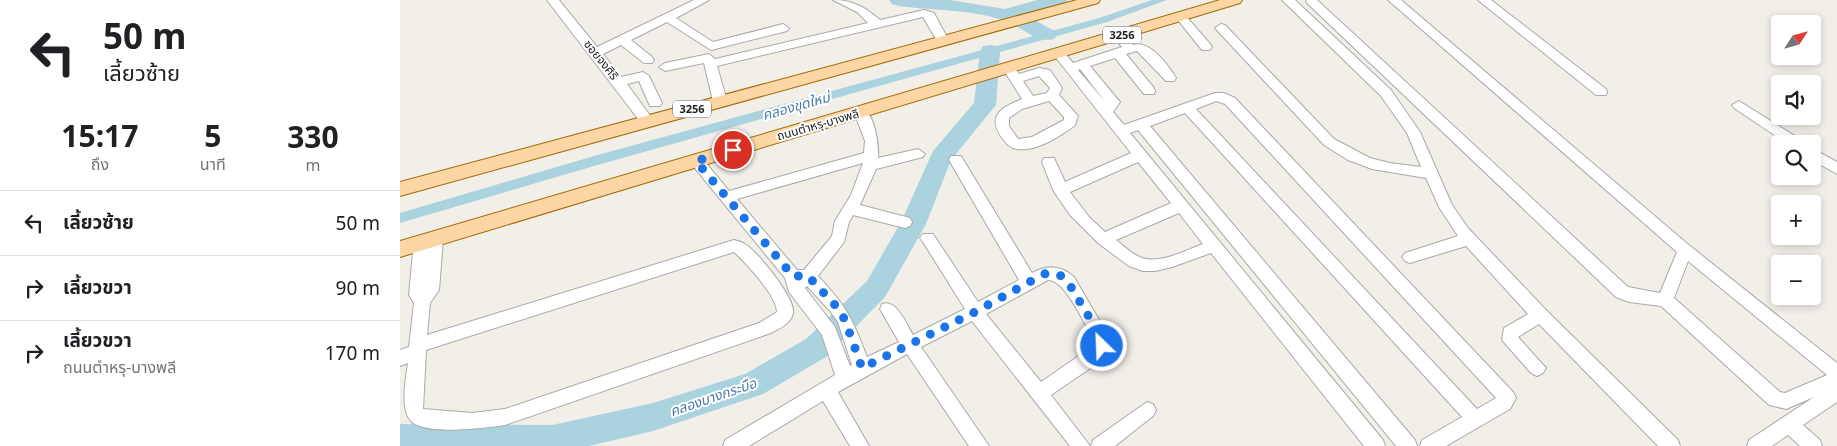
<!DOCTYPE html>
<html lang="th">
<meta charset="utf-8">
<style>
body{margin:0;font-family:"Noto Sans","Noto Sans Thai",sans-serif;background:#f2f2f2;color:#202124;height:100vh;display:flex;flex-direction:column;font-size:19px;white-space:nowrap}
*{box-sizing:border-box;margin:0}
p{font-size:16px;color:#757577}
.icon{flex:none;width:28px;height:28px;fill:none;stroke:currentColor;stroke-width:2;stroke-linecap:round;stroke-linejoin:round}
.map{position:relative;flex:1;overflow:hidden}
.details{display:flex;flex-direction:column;background:#fff;width:400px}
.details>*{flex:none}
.guide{background:#fff;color:#202124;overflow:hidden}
.needle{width:32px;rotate:54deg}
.buttons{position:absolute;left:1371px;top:15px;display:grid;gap:10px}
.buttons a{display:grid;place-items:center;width:50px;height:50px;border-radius:5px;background:#fff;box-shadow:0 2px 8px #0003;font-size:25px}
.pin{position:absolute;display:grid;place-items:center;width:42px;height:42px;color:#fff;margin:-21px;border:2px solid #fff;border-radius:50%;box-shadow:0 1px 5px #0007}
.me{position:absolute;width:55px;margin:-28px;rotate:336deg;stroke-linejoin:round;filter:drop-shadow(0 0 4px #0008)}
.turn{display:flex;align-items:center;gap:18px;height:105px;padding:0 20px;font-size:22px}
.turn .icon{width:65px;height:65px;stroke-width:2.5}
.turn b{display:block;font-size:35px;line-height:42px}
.eta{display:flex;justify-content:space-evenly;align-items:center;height:85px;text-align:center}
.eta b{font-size:30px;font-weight:700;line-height:35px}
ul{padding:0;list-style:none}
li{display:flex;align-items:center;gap:15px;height:65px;padding:0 20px;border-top:1px solid #e0e0e0}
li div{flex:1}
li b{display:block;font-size:19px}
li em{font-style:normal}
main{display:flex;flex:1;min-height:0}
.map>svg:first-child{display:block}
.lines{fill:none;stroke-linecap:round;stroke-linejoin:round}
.canal{fill:#aad3df;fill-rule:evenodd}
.river{fill:#aad3df;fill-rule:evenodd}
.minor-casing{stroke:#a9a9a9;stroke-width:2}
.major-casing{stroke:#a06b00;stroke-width:2}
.minor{fill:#fff;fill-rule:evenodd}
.major{fill:#fcd6a4;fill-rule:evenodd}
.route{stroke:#1a73e8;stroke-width:9;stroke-dasharray:0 16.2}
.labels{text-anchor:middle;stroke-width:4;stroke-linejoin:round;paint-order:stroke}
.shield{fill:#fff;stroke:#646464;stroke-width:1}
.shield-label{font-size:11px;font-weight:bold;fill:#222}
.street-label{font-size:12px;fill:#222;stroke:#fff}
.water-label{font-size:14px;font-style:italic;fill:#4a7aab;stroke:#fff}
</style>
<main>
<section class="details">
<div class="guide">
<div class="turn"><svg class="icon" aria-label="left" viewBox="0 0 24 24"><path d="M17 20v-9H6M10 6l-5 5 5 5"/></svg><div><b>50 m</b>เลี้ยวซ้าย</div></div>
</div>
<div class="eta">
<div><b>15:17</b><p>ถึง</p></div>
<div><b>5</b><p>นาที</p></div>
<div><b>330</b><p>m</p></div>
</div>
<ul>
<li><svg class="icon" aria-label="left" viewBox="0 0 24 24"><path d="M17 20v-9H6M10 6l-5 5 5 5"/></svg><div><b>เลี้ยวซ้าย</b></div><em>50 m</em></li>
<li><svg class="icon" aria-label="right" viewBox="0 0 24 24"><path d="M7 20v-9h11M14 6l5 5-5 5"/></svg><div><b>เลี้ยวขวา</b></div><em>90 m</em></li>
<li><svg class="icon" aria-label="right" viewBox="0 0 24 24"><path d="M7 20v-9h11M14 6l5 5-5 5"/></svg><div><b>เลี้ยวขวา</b><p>ถนนตำหรุ-บางพลี</p></div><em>170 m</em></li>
</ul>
</section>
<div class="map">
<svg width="1437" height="446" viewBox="0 0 1437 446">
<rect width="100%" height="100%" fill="#f2efe9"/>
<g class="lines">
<!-- canal -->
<path class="canal" d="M 752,0 L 767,0 L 707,22 L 194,166 L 0,223 L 0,213 L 194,156 L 699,18 Z"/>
<!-- river -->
<g class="river">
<path d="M 489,0 L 550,0 L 605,9 L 637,0 L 668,0 L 665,4 L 626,15 L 654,31 L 657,35 L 654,39 C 637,44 621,26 605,21 C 572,9 534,11 499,6 L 492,4 Z"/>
<path d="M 590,45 L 597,46 L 600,51 L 596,105 L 551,160 L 526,224 L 485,297 L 426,357 L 363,394 L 253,431 L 189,446 L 0,446 L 0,424 L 152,425 L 253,403 L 345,374 L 406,339 L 467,281 L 501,222 L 533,151 L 574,103 L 580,51 L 583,46 Z"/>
</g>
<defs>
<g id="minor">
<path d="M 147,0 L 159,0 L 197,47 L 294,0 L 309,0 L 276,18 L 313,42 L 383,24 L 389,28 L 387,31 L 311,50 L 267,22 L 231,40 L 252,57 L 254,60 L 252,63 L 244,63 L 221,45 L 203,54 L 221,77 L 243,72 L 249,76 L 262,103 L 260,106 L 250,106 L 239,81 L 227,84 L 254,121 L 247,126 L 242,124 Z"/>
<path d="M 433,0 C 453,0 465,7 480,20 L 524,10 L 534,13 L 549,41 L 547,44 L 539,44 L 523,17 L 317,66 L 327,101 L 320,105 L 313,101 L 304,63 L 265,71 L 259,67 L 265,63 L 309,54 L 315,59 L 468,23 L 457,12 Z"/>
<path d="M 882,0 L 895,0 L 991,90 L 1020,132 L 1052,205 L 1068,228 L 1146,310 L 1278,440 L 1280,446 L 1258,446 L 1139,324 L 1118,337 L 1146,368 L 1143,373 L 1137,376 L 1131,373 L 1102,340 L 1104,328 L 1128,314 L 1066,246 L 1010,263 L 1005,261 L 1002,257 L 1005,253 L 1058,236 L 1039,207 L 1026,178 L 972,169 L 948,160 L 924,145 L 815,28 L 821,24 L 825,25 L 934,139 L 970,158 L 990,163 L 1021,167 L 1007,133 L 981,96 Z"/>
<path d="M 906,0 L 917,0 L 1228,287 L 1260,293 L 1277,252 L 988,0 L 1001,0 L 1290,246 L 1437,363 L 1437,402 L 1403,425 L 1420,440 L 1422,446 L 1400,446 L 1388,435 L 1372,446 L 1347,446 L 1349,440 L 1414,397 L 1386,409 L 1369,405 L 1261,306 L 1229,302 L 1216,297 L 907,3 ZM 1288,261 L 1427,375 L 1385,393 L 1380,392 L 1274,298 Z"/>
<path d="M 1078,0 L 1091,0 L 1206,89 L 1207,92 L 1206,95 L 1196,95 Z"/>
<path d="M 781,13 L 785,15 L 810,44 L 812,47 L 810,50 L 802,50 L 777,19 L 775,17 Z"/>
<path d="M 719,32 L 723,33 L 733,45 C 750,40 768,65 776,78 L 774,81 L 766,81 L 737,51 L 726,54 L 754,88 L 755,91 L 754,94 L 744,94 L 715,58 L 690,66 L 720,102 L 713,112 L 724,125 L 815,93 L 824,93 L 835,98 L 1113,392 L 1116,398 L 1110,409 L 1046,446 L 1020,446 L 1022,440 L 1062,417 L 785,113 L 750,126 L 1015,440 L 1017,446 L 996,446 L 738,130 L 730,133 L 983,440 L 985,446 L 964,446 L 811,253 L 772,267 L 755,271 L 743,271 L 729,266 L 698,243 L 670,215 L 653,190 L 642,162 L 644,158 L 654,158 L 665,182 L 731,153 L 653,54 L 659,50 L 663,51 L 673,63 L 722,47 L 713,36 ZM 680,69 L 706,103 L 678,70 ZM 816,101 L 825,104 L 1096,398 L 1077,409 L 796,109 ZM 738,162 L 771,203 L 705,232 L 689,217 L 670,192 ZM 779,213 L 803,244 C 786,250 761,264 742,258 C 733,255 724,246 716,240 Z"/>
<path d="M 609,65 L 613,66 L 619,74 L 639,68 L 650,70 L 662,88 L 659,95 L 678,116 L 675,125 C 661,136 636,152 617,149 C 610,148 606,143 602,138 C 586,115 602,107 622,99 L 603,69 ZM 639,76 L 650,88 L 647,93 L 633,96 L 623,81 ZM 649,101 L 664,117 L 664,120 L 632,137 L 618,139 L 609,126 L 609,118 L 622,109 Z"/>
<path d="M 1339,101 L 1403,141 L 1405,144 L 1388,144 L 1334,108 L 1332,105 Z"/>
<path d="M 461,108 C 475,111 479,147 478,158 L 518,149 L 525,154 L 523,157 L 476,169 L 460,205 L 510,218 L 512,222 L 510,226 L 505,228 L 453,215 L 449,222 L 444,242 L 418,276 C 447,307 452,318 467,357 L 499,342 L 480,309 L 482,304 C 497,299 506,324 513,335 L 565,309 L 523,242 L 520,238 L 523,234 L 533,234 L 578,302 L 619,280 L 549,160 L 551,156 L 561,156 L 632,273 C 646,265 661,265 674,277 L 709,337 L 710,346 L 704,359 L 651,395 L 690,446 L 670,446 L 572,321 L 521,347 L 589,446 L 569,446 L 507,354 L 438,392 L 469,446 L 450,446 L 423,401 L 349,446 L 323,446 L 325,440 L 435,375 L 422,335 L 389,292 L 385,278 L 289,161 L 296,156 L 301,157 L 329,191 L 464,153 L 465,141 L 454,112 ZM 463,163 L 451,195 L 435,221 L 432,236 L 404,270 L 397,270 L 337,199 ZM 648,280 C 665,279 684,324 693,338 L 693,346 L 641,382 L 586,314 ZM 407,286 L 430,311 L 438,322 L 452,365 L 450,366 L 435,327 L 405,288 Z"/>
<path d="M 1412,148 L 1437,162 L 1437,174 L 1412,160 Z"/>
<path d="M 35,233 L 40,235 L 43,239 L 39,290 L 30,303 L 27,335 L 334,240 C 337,241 342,242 345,244 C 357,251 396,299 393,313 C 391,324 380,328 371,333 L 105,425 C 85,428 23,436 10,420 C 0,406 6,379 8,363 L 0,366 L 0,350 L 9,347 L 14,303 L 9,295 L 14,242 L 17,238 L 22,236 L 28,238 L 30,235 ZM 334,252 C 346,263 377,296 377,312 L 359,323 L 105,409 L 72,413 L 23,409 L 26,350 Z"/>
<path d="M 747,402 L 753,404 L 756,410 L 753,416 L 715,446 L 691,446 L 693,440 Z"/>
</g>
<g id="major">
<path d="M 677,0 L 700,0 L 698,3 L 0,196 L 0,182 Z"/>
<path d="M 820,0 L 842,0 L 840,3 L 0,257 L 0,241 Z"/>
</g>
</defs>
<!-- minor casing -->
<use href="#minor" class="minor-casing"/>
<!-- major casing -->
<use href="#major" class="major-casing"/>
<!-- minor -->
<use href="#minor" class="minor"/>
<!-- major -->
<use href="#major" class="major"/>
</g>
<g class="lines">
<!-- route -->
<path class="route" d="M 333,150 L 296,161 L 393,276 L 408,276 L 436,306 L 445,320 L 462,368 L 575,312 L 644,274 C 655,272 661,274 668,282 L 701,337 L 702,346"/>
</g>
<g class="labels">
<!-- shield labels -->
<g class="shield">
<rect x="703" y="26.5" width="38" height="17" rx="4"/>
<rect x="273" y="100.5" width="38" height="17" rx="4"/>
</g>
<g class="shield-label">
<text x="722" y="39">3256</text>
<text x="292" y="113">3256</text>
</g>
<!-- street labels -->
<g class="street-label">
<text transform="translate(201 60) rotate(51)" y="4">ซอยจงศิริ</text>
<text transform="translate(418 125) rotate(-16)" y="4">ถนนตำหรุ-บางพลี</text>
</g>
<!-- water labels -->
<g class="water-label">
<text transform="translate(396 106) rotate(-16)" y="5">คลองขุดใหม่</text>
<text transform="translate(313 397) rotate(-19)" y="5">คลองบางกระบือ</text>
</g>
</g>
</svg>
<div class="buttons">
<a><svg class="needle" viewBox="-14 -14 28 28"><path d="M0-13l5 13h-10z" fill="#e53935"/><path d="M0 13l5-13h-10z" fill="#757577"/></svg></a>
<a><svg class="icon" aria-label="sound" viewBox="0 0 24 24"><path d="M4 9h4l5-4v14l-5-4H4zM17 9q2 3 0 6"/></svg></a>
<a><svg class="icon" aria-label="search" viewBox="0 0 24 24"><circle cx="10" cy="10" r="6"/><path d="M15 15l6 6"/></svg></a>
<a>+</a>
<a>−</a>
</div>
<div class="pin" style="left:333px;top:150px;background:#d93025"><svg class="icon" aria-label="arrive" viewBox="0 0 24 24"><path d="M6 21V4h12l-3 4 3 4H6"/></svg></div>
<svg class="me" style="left:702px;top:346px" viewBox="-20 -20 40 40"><circle r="17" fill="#1a73e8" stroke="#fff" stroke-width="3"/><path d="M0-11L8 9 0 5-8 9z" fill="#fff"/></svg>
</div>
</main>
